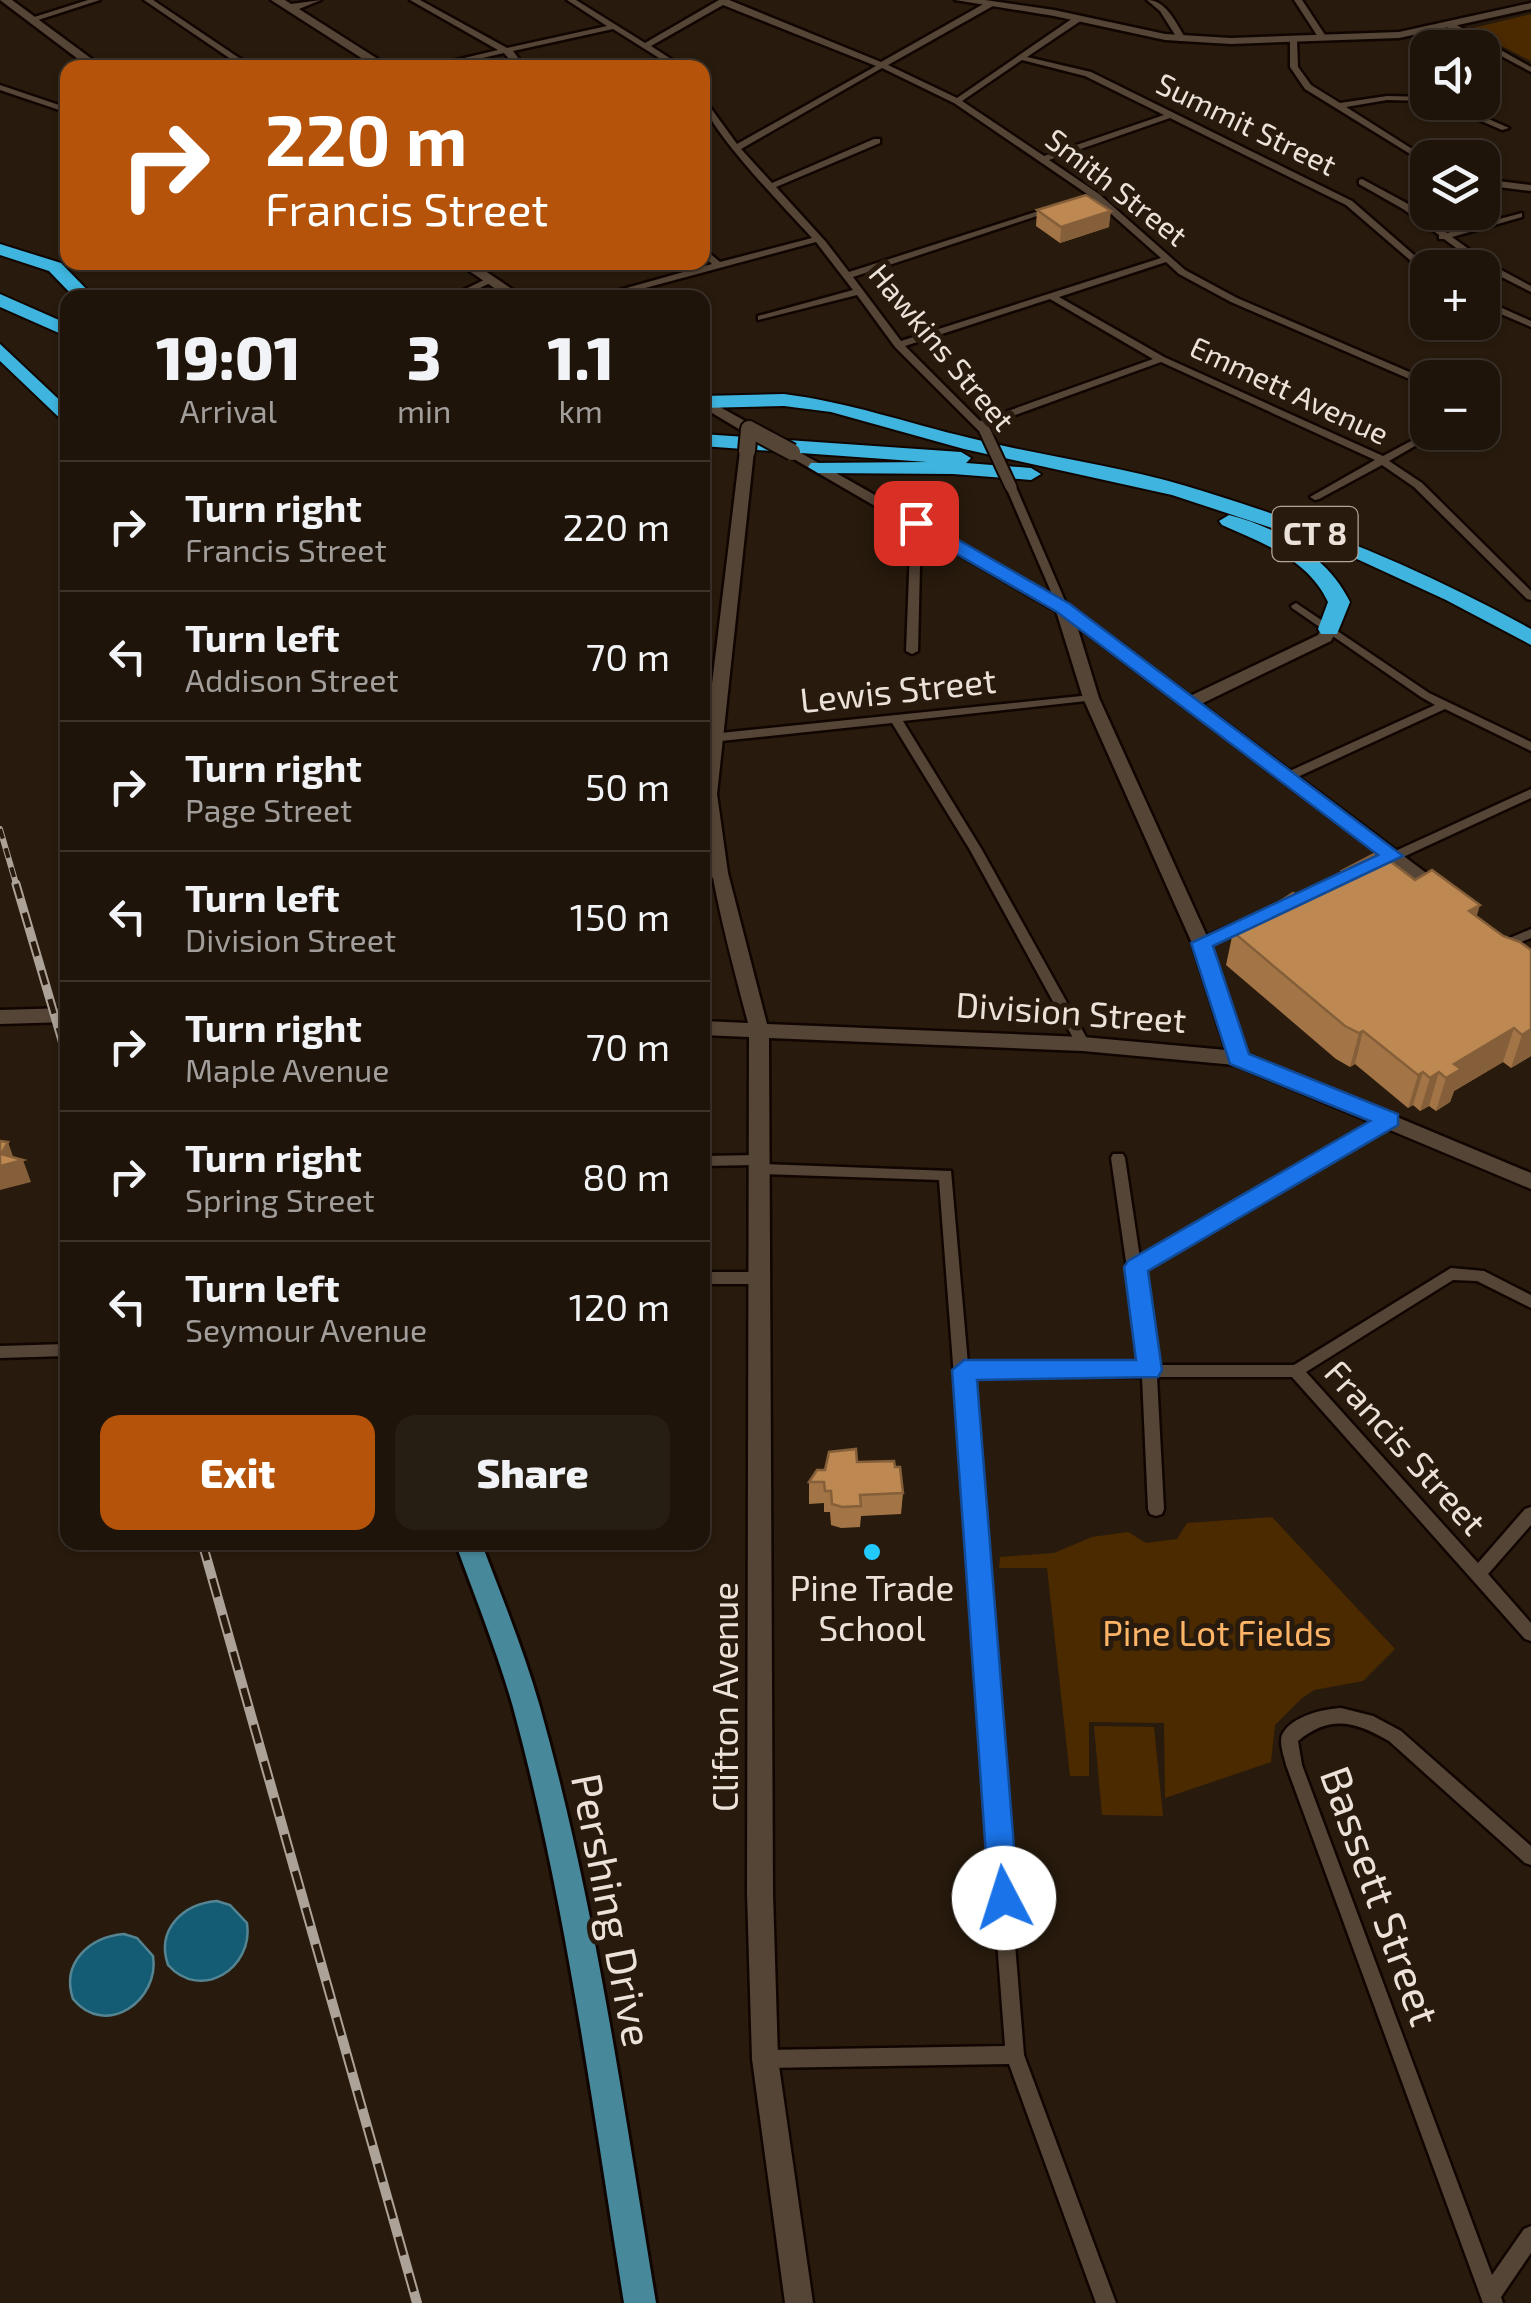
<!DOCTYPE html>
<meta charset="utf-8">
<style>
body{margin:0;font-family:"Exo 2",sans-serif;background:#261d13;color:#f1f3f6;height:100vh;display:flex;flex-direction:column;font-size:38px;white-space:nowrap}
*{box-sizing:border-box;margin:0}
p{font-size:32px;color:#a19e9c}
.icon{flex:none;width:55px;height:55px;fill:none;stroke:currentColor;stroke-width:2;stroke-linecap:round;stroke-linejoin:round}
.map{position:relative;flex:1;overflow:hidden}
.side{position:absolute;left:60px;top:290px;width:650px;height:1260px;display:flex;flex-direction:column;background:#1e140a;border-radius:20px;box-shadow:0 2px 8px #0004,0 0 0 2px #3c332b}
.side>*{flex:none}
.top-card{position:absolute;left:60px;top:60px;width:650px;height:210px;border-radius:20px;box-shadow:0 2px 8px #0004,0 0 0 2px #3c332b;background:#b45309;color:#fff;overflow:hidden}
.tools{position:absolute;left:1410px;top:30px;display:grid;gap:20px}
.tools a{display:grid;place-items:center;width:90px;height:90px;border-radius:20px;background:#1e140a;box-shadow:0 2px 8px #0004,0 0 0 2px #3c332b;font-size:50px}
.pin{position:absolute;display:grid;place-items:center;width:85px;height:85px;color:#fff;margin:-42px;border-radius:20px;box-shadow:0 5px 15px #0006}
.me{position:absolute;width:110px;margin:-55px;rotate:355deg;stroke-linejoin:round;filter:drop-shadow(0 0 8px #0008)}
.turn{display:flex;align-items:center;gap:35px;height:210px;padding:0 40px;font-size:45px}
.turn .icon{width:130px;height:130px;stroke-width:2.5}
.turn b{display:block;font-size:70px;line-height:85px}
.eta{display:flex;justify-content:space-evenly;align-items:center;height:170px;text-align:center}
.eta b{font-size:60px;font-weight:800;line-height:70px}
.primary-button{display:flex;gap:20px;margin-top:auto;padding:20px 40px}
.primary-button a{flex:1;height:115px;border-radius:20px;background:#b45309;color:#fff;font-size:40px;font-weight:800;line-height:115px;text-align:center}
.primary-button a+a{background:#261d13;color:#f1f3f6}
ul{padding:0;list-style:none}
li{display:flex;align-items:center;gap:30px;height:130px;padding:0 40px;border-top:2px solid #3c332b}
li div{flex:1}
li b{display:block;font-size:38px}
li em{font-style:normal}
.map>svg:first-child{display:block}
.green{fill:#4c2a00}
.water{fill:#145c74;stroke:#558492;stroke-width:2.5}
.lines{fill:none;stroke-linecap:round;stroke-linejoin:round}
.street-casing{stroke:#100500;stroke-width:5}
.secondary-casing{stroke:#100500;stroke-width:5}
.primary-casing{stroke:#100500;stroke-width:6}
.highway-casing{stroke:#100500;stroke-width:4}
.street{fill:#554537;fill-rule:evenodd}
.secondary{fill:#554537;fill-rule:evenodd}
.primary{fill:#47889b;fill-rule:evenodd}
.highway{fill:#3eb4de;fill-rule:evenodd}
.rail-far2-casing{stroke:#ada298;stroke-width:6}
.rail-far1-casing{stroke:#ada298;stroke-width:9}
.rail-casing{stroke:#ada298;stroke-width:10}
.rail-far2{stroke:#281b0d;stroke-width:4;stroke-dasharray:10;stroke-linecap:butt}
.rail-far1{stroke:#281b0d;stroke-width:5;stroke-dasharray:15;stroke-linecap:butt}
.rail{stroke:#281b0d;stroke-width:6;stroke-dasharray:19;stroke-linecap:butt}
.street-bridge-casing{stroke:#100500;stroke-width:15;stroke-linecap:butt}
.secondary-bridge-casing{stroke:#100500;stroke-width:20;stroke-linecap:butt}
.street-bridge{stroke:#554537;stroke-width:11}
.secondary-bridge{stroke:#554537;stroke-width:16}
.wall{fill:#a37546}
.shaded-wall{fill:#845f39}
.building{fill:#bd8851;stroke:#845f39;stroke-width:2.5}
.route{fill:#1a73e8;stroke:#114b97;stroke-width:2.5}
.poi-dot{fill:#21c9fd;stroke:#281b0d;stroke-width:4}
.labels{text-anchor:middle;stroke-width:10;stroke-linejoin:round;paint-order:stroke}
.far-street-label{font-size:30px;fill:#ece2d9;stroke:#281b0d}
.shield{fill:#281b0d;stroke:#b1a69c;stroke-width:2.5}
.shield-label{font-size:32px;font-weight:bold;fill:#ece2d9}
.street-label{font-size:35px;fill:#ece2d9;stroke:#281b0d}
.poi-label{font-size:35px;fill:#ece2d9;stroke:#281b0d}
.park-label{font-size:35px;fill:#feb567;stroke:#281b0d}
.near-street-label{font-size:42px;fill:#ece2d9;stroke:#281b0d}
</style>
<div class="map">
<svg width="1531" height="2303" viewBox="0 0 1531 2303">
<rect width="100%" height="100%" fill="#281b0d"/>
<!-- green -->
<g class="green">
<path d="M 1531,14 L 1531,61 L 1469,29 Z"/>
<path d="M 1272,1517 L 1395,1649 L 1363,1681 L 1314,1690 L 1301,1699 L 1275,1725 L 1271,1762 L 1165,1798 L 1164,1723 L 1089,1722 L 1089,1776 L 1070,1776 L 1047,1568 L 999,1568 L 1000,1557 L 1054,1553 L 1092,1537 L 1128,1532 L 1146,1543 L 1177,1539 L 1187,1523 Z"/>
<path d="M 1094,1726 L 1154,1727 L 1163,1816 L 1102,1815 Z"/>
</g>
<!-- water -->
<g class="water">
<path d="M 217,1901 L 230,1905 L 247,1923 C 254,1968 201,2002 168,1965 C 156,1930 182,1904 217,1901 Z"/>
<path d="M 124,1934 L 137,1938 L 153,1956 C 160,2000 106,2039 73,1999 C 61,1963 89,1937 124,1934 Z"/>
</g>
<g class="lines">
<defs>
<g id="street">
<path d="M 88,0 L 100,0 L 35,21 L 28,19 Z"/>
<path d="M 144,0 L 153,0 L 254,68 L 244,68 Z"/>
<path d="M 410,0 L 420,0 L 507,48 L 607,26 L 567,0 L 576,0 L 645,43 L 719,0 L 729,0 L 881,62 L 987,2 L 993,2 L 993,6 L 888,65 L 957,98 L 1076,16 L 1082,16 L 1082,20 L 1027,57 L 1091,72 L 1352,201 L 1429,268 L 1428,268 L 1428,274 L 1425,273 L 1346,205 L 1170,118 L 1049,160 L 1099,194 L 1185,270 L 1237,298 L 1428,380 L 1428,387 L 1231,302 L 1179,274 L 1166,262 L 1059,297 L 1164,357 L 1383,456 L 1428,432 L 1439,432 L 1389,461 L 1422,483 L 1531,591 L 1531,600 L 1527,599 L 1414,487 L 1382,465 L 1319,499 L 1315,500 L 1310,497 L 1375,460 L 1161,362 L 985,426 L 990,431 L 985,434 L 981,433 L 895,347 L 857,295 L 758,320 L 758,316 L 853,290 L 816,242 L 608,298 L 591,298 L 712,264 L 702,255 L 702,247 L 720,262 L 812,238 C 790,213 702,125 702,96 L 737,144 L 876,66 L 723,5 L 651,46 L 685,68 L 675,68 L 613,29 L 513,51 L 526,68 L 517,68 L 504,53 L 439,68 L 422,68 L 498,50 ZM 1022,60 L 1085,76 L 1164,115 L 1044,156 L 962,101 ZM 882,68 L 954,103 L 1093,198 L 1161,258 L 901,341 L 853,277 L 1055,210 L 1048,208 L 849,272 L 826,242 L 776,187 L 880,143 L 880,139 L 874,139 L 772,183 L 741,149 ZM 1050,299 L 1153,359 L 980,421 L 905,346 Z"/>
<path d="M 1147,0 C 1167,0 1176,24 1186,39 L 1185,41 L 1179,41 L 1160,11 Z"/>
<path d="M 1294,0 L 1302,0 L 1327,38 L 1326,40 L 1320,40 Z"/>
<path d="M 1447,23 L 1453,23 L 1531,67 L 1531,72 L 1447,27 Z"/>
<path d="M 1290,38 L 1297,40 L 1298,67 L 1311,85 L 1340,103 L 1387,96 L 1428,97 L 1428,101 L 1387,100 L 1346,107 L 1428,159 L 1428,165 L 1305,89 L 1290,67 Z"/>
<path d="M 0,85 L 68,108 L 68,113 L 0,90 Z"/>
<path d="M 1438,102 L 1450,102 L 1509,128 L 1502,130 Z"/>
<path d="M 1362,179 L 1410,205 L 1447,233 L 1522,213 L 1522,217 L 1452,237 L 1488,263 L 1531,286 L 1531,292 L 1482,267 L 1444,239 L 1439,239 L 1439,235 L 1403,209 L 1359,184 L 1359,180 Z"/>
<path d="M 1482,179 L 1531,185 L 1531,191 L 1482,185 Z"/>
<path d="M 486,279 L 494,281 L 460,298 L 447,298 Z"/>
<path d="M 1482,299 L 1531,321 L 1531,327 L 1482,306 Z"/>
<path d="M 1011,484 L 1016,487 L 1068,608 L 1067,610 L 1059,610 L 1058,608 L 1006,487 Z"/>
<path d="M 916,520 L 921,523 L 918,651 L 912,654 L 906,651 L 911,523 Z"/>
<path d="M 1296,603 L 1429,693 L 1531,742 L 1531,751 L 1445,709 L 1291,780 L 1283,780 L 1281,777 L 1283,774 L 1435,705 L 1421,697 L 1292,608 L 1291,606 Z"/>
<path d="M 1091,695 L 1097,698 L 1095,700 L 903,721 L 982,850 L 1090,1044 L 1083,1049 L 1078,1047 L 970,850 L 892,723 L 711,742 L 705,738 L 711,734 Z"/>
<path d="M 1531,789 L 1531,798 L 1388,864 L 1384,865 L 1378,861 L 1380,858 Z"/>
<path d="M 719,869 L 723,870 L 725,873 L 723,876 L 702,879 L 702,871 Z"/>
<path d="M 1355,870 L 1359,871 L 1361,874 L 1359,877 L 1288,909 L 1284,910 L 1278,906 L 1280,903 Z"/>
<path d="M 1264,911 L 1270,915 L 1268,918 L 1205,946 L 1201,947 L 1195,943 L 1197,940 Z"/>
<path d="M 1531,929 L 1531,938 L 1509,947 L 1503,943 L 1505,940 Z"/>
<path d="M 1390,1114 L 1397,1119 L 1395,1123 L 1142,1271 L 1156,1365 L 1294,1365 L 1451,1268 L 1484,1271 L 1531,1295 L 1531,1308 L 1477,1281 L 1453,1280 L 1306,1372 L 1478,1563 L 1525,1509 L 1531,1507 L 1531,1525 L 1488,1574 L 1531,1623 L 1531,1641 L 1525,1639 L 1292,1377 L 1157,1377 L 1164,1509 L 1162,1514 L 1156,1516 L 1150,1514 L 1148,1509 L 1142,1377 L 969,1376 L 1024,2055 L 1116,2303 L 1096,2303 L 1009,2064 L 765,2068 L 758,2066 L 756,2059 L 758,2052 L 765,2050 L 1005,2046 L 939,1180 L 760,1174 L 753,1169 L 756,1165 L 702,1166 L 702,1156 L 759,1155 L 766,1160 L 763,1164 L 951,1171 L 968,1364 L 1141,1365 L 1111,1158 L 1113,1154 L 1123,1154 L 1125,1158 L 1140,1258 Z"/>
<path d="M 702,1272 L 762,1272 L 767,1274 L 769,1278 L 767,1282 L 762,1284 L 702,1284 Z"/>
<path d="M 66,1344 L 66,1356 L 0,1358 L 0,1346 Z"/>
<path d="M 1341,1708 L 1373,1716 L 1401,1731 L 1531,1846 L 1531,1865 L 1525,1863 L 1389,1741 C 1355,1722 1331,1714 1298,1741 L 1302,1765 L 1492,2275 L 1524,2229 L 1531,2226 L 1531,2253 L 1501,2297 L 1503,2303 L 1483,2303 L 1286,1765 C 1284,1756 1278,1741 1283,1733 C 1293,1716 1323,1709 1341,1708 Z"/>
</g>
<g id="secondary">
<path d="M 0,0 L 12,0 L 104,68 L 90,68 Z"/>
<path d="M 271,0 L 285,0 L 291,4 L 321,0 L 299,9 L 392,68 L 377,68 Z"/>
<path d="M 955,0 L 985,0 L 1054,10 L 1165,34 L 1231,38 L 1399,32 L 1531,3 L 1531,9 L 1399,38 L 1231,44 L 1165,40 L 1054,16 Z"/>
<path d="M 456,262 L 472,262 L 525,298 L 509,298 Z"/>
<path d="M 702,397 L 754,426 L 756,429 L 744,432 L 702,407 Z"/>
<path d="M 747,447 L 754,451 L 717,794 L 728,873 L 767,1024 L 1083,1037 L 1226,1050 L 1192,943 L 1083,698 L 1056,611 L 787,455 L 787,449 L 792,448 L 1069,605 L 1190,696 L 1318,635 L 1323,626 L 1335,626 L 1337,629 L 1331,641 L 1201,704 L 1445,887 L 1448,891 L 1445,895 L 1433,895 L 1077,626 L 1099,698 L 1210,943 L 1246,1054 L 1531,1173 L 1531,1189 L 1235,1065 L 1083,1051 L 769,1038 L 773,1893 L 778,2059 L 813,2303 L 785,2303 L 752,2059 L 747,1893 L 749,1037 L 702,1035 L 702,1021 L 748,1023 C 726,938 702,856 702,767 L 740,451 Z"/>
<path d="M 68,1008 L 68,1022 L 0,1024 L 0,1010 Z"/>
</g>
<path id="primary" d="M 455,1542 L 481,1542 C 502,1597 524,1651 540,1707 C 595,1902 623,2104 656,2303 L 624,2303 C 592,2104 566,1902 513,1707 C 497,1651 475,1597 455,1542 Z"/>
<g id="highway">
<path d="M 0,244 L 61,263 L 95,298 L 75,298 L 49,271 L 0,255 Z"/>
<path d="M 0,294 L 68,324 L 68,337 L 0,307 Z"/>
<path d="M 0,344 L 68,408 L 68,426 L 0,361 Z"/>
<path d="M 784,394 C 848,402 907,423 970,438 C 1041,456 1115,465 1186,486 C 1307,522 1421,568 1531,629 L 1531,645 L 1446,600 L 1333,548 L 1172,495 L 964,449 L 831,412 L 784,406 L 702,408 L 702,396 Z"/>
<path d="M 702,434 L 961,452 L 971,458 L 966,463 L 1031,468 L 1041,474 L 1031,480 L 953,474 L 818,473 L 808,467 L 811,463 L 927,462 L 702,446 Z"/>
<path d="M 1229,515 C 1277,527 1328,556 1350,602 L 1337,634 L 1321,634 L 1318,629 L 1328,602 C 1308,559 1262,543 1222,525 L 1219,521 Z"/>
</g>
</defs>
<!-- street casing -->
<use href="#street" class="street-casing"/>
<!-- secondary casing -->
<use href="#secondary" class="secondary-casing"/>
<!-- primary casing -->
<use href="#primary" class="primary-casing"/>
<!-- highway casing -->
<use href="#highway" class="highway-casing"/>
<!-- street -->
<use href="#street" class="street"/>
<!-- secondary -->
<use href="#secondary" class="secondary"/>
<!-- primary -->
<use href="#primary" class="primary"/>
<!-- highway -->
<use href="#highway" class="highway"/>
<defs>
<path id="rail-far2" d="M 0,829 L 17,887"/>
<path id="rail-far1" d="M 16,884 L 68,1061"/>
<path id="rail" d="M 202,1542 L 417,2303"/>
</defs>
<!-- rail-far2 casing -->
<use href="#rail-far2" class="rail-far2-casing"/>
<!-- rail-far1 casing -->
<use href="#rail-far1" class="rail-far1-casing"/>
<!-- rail casing -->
<use href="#rail" class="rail-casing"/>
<!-- rail-far2 -->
<use href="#rail-far2" class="rail-far2"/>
<!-- rail-far1 -->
<use href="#rail-far1" class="rail-far1"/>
<!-- rail -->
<use href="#rail" class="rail"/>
<defs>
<path id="street-bridge" d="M 985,431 L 1011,487"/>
<path id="secondary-bridge" d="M 747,451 L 749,429 L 792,452"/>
</defs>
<!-- street-bridge casing -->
<use href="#street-bridge" class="street-bridge-casing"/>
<!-- secondary-bridge casing -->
<use href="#secondary-bridge" class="secondary-bridge-casing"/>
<!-- street-bridge -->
<use href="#street-bridge" class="street-bridge"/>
<!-- secondary-bridge -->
<use href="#secondary-bridge" class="secondary-bridge"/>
</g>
<!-- wall -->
<g class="wall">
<path d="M 1037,210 L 1109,227 L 1060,243 L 1036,226 Z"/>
<path d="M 1342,871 L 1415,880 L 1477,917 L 1503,936 L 1531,950 L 1531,1056 L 1511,1068 L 1503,1062 L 1454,1091 L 1450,1102 L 1436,1111 L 1429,1106 L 1420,1111 L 1413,1105 L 1408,1108 L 1355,1064 L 1350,1067 L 1336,1059 L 1226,965 L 1233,932 L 1305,902 L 1339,883 Z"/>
<path d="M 895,1467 L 903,1493 L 901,1514 L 861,1516 L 860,1527 L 841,1528 L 831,1525 L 830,1512 L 824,1512 L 824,1503 L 809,1504 L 809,1482 L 825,1470 Z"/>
</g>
<!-- shaded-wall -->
<g class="shaded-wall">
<path d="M 1111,211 L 1109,227 L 1060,243 L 1061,227 Z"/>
<path d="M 1480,905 L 1470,939 L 1469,911 Z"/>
<path d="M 1514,1028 L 1503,1062 L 1454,1091 L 1450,1102 L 1436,1111 L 1446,1078 L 1454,1064 Z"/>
<path d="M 1531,1029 L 1531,1056 L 1511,1068 L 1522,1035 Z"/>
<path d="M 1363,1031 L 1355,1064 L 1350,1067 L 1359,1033 Z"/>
<path d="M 1423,1072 L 1413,1105 L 1408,1108 L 1418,1075 Z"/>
<path d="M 1439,1072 L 1429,1106 L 1420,1111 L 1430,1078 Z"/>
<path d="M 8,1142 L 15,1162 L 23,1160 L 31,1182 L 0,1190 L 0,1152 Z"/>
</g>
<!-- building -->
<g class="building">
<path d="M 1086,195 L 1111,211 L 1061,227 L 1037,210 Z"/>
<path d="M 1378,852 L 1415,880 L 1432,870 L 1480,905 L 1469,911 L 1503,936 L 1520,942 L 1531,950 L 1531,1029 L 1522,1035 L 1514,1028 L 1454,1064 L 1461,1069 L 1446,1078 L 1439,1072 L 1430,1078 L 1423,1072 L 1418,1075 L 1363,1031 L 1359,1033 L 1345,1026 L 1233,932 L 1293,893 L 1305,902 L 1351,877 L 1342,871 Z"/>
<path d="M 0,1141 L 8,1142 L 1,1154 L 23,1160 L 0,1166 Z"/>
<path d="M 856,1449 L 857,1462 L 894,1461 L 895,1467 L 900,1467 L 903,1493 L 860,1495 L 861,1506 L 842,1507 L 832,1504 L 831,1491 L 825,1491 L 824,1482 L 809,1482 L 817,1470 L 825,1470 L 829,1452 Z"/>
</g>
<!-- route -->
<path class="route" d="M 910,519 L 922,519 L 1070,604 L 1403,856 L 1213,946 L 1249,1054 L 1398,1114 L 1398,1125 L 1148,1271 L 1162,1370 L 1158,1377 L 977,1380 L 1018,1898 L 1014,1908 L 1004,1912 L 993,1908 L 989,1898 L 952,1370 L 964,1360 L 1136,1360 L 1124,1267 L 1128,1261 L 1370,1121 L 1230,1064 L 1191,943 L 1378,855 L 1057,612 L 910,527 Z"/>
<!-- markers -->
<circle class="poi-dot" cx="872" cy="1552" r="10"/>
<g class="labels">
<!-- far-street labels -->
<g class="far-street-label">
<text transform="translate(1246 125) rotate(26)" y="10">Summit Street</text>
<text transform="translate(1116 188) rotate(38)" y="10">Smith Street</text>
<text transform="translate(941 348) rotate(50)" y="10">Hawkins Street</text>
<text transform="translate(1289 391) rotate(25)" y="10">Emmett Avenue</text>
</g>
<!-- shield labels -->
<rect class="shield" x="1272.5" y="507" width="85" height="54" rx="8"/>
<g class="shield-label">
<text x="1315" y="545">CT 8</text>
</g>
<!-- street labels -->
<g class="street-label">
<text transform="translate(898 691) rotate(-6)" y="12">Lewis Street</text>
<text transform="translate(1071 1013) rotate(4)" y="12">Division Street</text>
<text transform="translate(1405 1448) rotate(48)" y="12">Francis Street</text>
<text transform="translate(726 1697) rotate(-90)" y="12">Clifton Avenue</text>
</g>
<!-- poi labels -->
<g class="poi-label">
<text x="872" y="1601">Pine Trade<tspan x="872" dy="40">School</tspan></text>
</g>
<!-- park labels -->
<g class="park-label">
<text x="1217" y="1646">Pine Lot Fields</text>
</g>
<!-- near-street labels -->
<g class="near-street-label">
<text transform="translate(1380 1896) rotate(70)" y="15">Bassett Street</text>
<text transform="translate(612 1910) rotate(79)" y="15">Pershing Drive</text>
</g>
</g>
</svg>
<div class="tools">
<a><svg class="icon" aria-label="sound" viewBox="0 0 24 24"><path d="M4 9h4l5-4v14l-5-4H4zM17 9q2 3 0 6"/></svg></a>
<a><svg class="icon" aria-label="layers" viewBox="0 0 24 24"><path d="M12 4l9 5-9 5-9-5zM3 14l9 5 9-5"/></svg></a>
<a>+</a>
<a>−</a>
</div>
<div class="pin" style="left:916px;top:523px;background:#d93025"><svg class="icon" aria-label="arrive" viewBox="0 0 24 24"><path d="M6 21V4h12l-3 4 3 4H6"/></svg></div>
<svg class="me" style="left:1004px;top:1898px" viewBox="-20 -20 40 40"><circle r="19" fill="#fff"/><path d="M0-13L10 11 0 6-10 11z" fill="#1a73e8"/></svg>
<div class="top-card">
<div class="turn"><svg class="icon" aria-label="right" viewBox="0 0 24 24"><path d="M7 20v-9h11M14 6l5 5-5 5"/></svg><div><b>220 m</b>Francis Street</div></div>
</div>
<section class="side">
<div class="eta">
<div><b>19:01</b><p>Arrival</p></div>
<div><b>3</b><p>min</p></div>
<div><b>1.1</b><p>km</p></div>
</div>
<ul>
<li><svg class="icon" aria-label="right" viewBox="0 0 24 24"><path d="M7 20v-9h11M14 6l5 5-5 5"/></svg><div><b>Turn right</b><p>Francis Street</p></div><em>220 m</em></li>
<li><svg class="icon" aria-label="left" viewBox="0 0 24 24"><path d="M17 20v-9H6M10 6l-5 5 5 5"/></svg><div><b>Turn left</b><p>Addison Street</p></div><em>70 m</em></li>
<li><svg class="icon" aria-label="right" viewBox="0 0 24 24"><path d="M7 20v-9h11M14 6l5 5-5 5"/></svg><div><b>Turn right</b><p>Page Street</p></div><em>50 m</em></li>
<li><svg class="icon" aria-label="left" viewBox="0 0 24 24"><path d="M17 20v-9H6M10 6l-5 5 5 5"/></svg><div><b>Turn left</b><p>Division Street</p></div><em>150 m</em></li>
<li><svg class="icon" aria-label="right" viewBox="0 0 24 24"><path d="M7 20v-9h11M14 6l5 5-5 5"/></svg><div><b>Turn right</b><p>Maple Avenue</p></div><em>70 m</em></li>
<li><svg class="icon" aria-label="right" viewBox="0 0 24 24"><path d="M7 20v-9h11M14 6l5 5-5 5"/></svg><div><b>Turn right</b><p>Spring Street</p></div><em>80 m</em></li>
<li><svg class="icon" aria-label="left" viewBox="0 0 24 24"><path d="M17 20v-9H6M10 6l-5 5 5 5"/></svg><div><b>Turn left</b><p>Seymour Avenue</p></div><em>120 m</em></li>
</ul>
<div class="primary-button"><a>Exit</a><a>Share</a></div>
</section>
</div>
